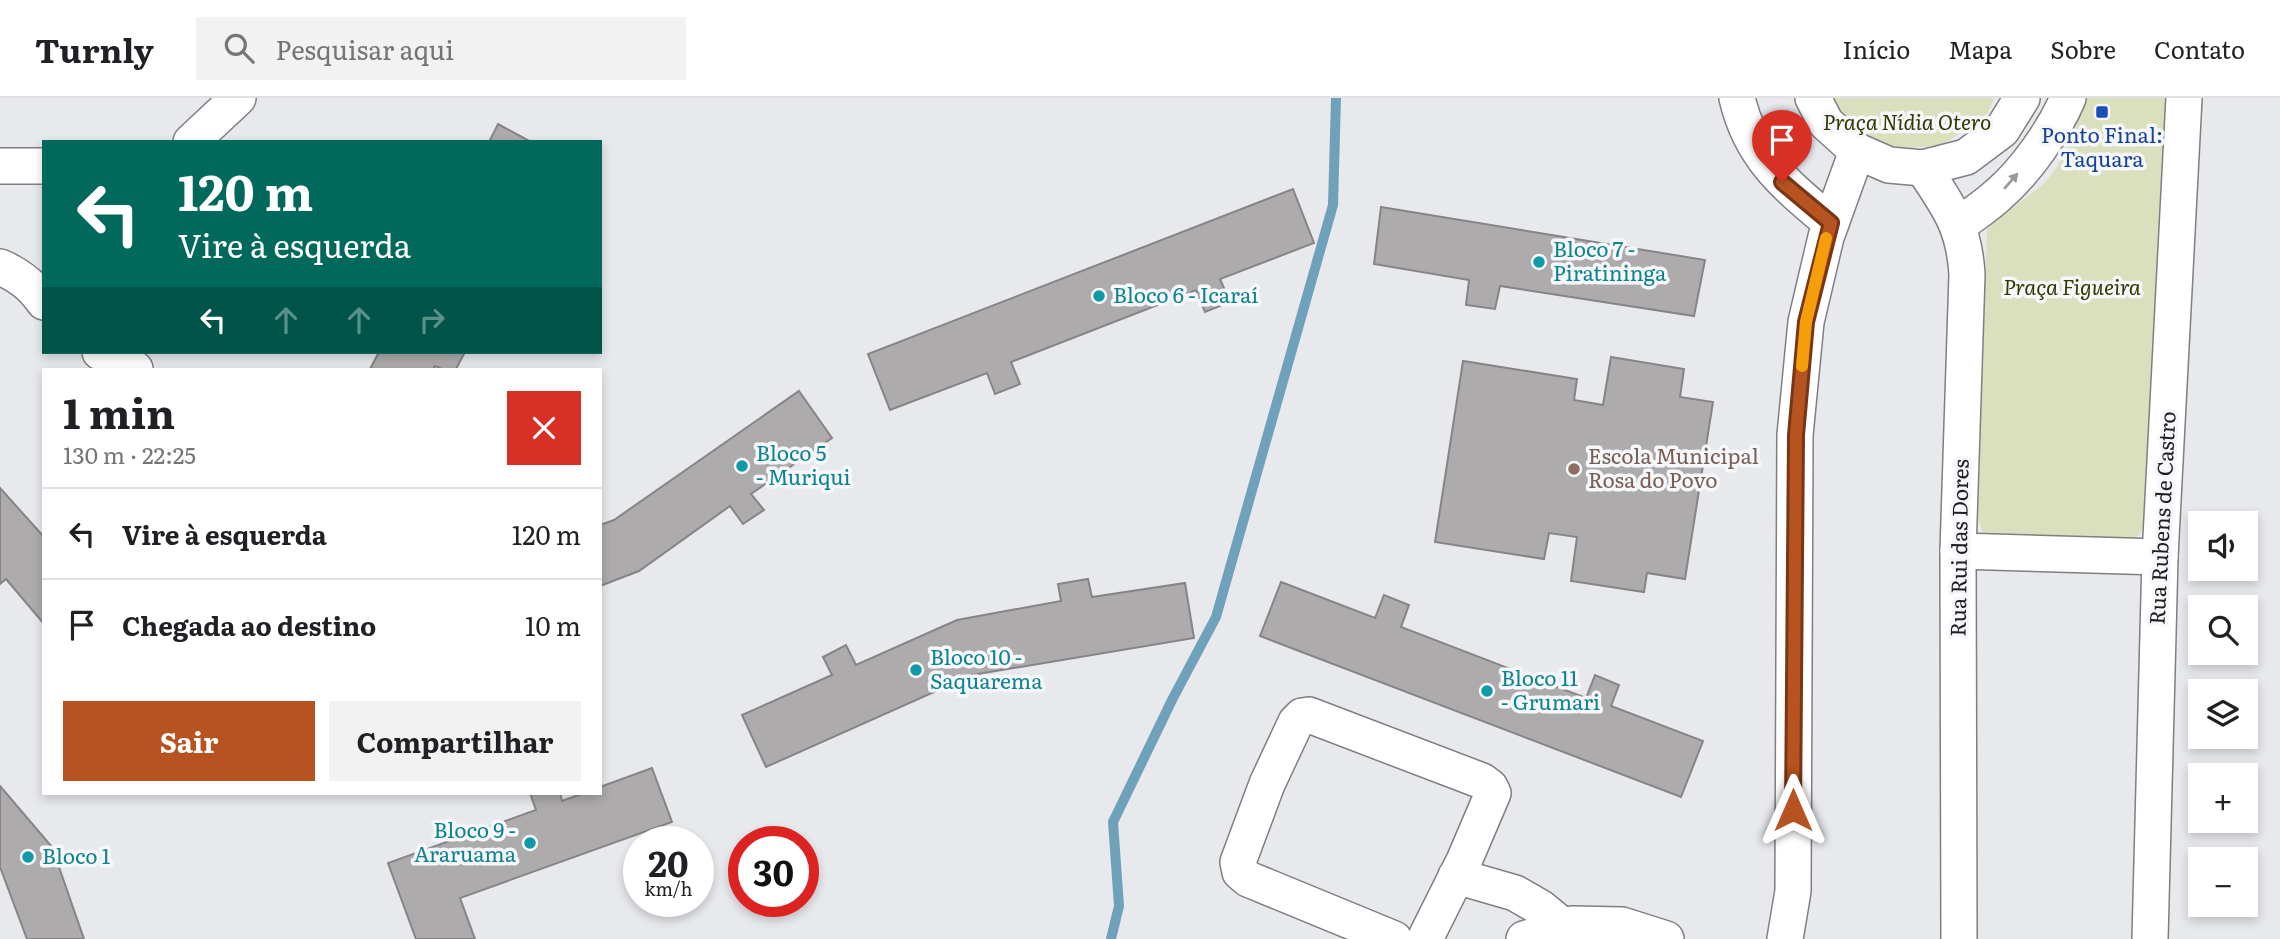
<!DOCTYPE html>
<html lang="pt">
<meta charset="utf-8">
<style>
body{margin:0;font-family:Literata,serif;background:#f2f2f2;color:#202124;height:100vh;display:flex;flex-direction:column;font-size:26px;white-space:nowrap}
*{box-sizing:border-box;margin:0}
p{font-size:23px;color:#757577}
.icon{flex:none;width:38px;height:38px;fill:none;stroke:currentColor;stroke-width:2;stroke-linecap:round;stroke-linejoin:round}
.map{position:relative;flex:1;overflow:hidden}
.details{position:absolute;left:42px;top:270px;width:560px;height:427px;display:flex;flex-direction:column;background:#fff;border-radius:0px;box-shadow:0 4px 10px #0003}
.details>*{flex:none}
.guide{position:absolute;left:42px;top:42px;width:560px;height:214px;border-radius:0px;box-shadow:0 4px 10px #0003;background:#00695c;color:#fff;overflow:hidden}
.buttons{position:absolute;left:2188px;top:413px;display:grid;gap:14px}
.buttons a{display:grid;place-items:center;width:70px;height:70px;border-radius:0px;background:#fff;box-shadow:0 4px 10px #0003;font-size:35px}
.speed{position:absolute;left:623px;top:728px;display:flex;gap:14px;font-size:35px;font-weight:700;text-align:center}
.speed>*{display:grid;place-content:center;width:91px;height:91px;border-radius:50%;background:#fff;box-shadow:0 4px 10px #0003;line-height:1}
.speed small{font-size:18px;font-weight:400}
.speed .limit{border:10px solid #d22;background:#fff;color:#111}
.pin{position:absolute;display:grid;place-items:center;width:60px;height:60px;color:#fff;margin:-72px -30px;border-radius:50% 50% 50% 0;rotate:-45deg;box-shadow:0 0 7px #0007}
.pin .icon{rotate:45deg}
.me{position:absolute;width:77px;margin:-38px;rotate:0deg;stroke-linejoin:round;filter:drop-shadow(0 0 5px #0008)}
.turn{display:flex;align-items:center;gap:24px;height:147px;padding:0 21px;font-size:32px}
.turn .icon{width:91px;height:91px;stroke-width:2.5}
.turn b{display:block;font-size:49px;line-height:60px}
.lanes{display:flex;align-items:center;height:66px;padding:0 21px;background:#0003;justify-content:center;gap:35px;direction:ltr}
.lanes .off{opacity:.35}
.round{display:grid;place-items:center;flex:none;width:74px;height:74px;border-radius:0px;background:#f2f2f2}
.overview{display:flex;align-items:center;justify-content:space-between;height:119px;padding:0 21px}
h1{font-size:42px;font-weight:700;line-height:52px}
.cta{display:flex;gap:14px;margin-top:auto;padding:14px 21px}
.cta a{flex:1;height:80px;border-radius:0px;background:#b75320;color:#fff;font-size:28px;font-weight:700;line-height:80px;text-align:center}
.cta a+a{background:#f2f2f2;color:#202124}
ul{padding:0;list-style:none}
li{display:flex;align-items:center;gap:21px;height:91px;padding:0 21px;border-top:2px solid #e0e0e0}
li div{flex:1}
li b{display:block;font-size:26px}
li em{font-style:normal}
header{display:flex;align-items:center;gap:42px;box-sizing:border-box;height:98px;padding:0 35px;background:#fff;border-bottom:2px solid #e0e0e0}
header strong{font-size:33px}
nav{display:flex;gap:38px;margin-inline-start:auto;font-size:24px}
.search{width:490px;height:63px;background:#f2f2f2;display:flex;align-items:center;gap:18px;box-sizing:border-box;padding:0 24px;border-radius:0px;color:#757577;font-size:26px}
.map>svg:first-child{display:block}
.green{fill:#dae0bd}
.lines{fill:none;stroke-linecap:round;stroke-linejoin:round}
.stream{stroke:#6fa2ba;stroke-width:10}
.building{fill:#aeabad;stroke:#878487;stroke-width:2}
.minor-casing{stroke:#7f7f82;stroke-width:38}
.minor{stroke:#fff;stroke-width:35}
.oneway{fill:#9a9a9a}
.route-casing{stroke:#773615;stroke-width:18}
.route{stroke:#b75320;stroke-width:12}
.slow{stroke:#f59e0b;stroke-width:12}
.transit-dot{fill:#1a4fb4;stroke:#f6f7fa;stroke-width:2.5}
.culture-dot{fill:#0f9aa8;stroke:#f6f7fa;stroke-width:2.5}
.education-dot{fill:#8d6e63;stroke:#f6f7fa;stroke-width:2.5}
.labels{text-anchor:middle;stroke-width:7;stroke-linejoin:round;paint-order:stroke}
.park-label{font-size:21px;font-style:italic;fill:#333800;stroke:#f6f7fa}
.transit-label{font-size:21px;fill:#164399;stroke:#f6f7fa}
.culture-label{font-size:21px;fill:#0d838f;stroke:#f6f7fa;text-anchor:start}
.education-label{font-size:21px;fill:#785e54;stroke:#f6f7fa;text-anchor:start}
.street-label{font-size:21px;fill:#1e1e1f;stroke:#f6f7fa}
</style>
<header>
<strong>Turnly</strong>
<div class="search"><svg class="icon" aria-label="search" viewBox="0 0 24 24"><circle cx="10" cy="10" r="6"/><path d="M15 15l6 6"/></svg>Pesquisar aqui</div>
<nav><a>Início</a><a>Mapa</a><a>Sobre</a><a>Contato</a></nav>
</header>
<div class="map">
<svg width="2280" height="841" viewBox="0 0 2280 841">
<rect width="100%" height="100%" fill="#e8e9ed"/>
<!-- green -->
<g class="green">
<path d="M 1833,0 L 1994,0 L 1988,15 L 1943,47 L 1895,51 L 1861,39 L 1843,18 Z"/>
<path d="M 2085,0 L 2167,0 L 2147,418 L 2140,436 L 2121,449 L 1998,443 L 1983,435 L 1978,420 L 1987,131 C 2004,114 2024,102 2042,87 C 2063,69 2079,26 2085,0 Z"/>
</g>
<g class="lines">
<!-- stream -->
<path class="stream" d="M 1111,841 L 1119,808 L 1113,724 L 1173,600 L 1216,519 L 1333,107 L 1336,0"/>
</g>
<!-- building -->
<g class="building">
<path d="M 498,26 L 531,44 L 489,44 Z"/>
<path d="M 1293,91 L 1314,145 L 1220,181 L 1230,204 L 1205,214 L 1196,192 L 1011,264 L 1020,286 L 995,296 L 987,275 L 890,312 L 868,256 Z"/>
<path d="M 1381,109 L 1705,162 L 1694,218 L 1500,188 L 1495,211 L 1466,207 L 1469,182 L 1374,166 Z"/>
<path d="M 379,254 L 465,254 L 456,271 L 442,271 L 435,268 L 433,271 L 370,271 Z"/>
<path d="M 1611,259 L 1684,271 L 1680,299 L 1713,304 L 1685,481 L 1647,475 L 1644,494 L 1571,483 L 1577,439 L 1549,435 L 1544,461 L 1435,444 L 1463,263 L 1577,281 L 1574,302 L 1603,307 Z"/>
<path d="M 799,293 L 832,340 L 751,396 L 764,412 L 743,426 L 730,408 L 639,473 L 600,488 L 600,427 L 614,422 Z"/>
<path d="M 0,390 L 44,439 L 44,526 L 6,481 L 0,486 Z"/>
<path d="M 1088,481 L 1092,499 L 1185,485 L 1194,540 L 972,577 L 766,669 L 742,617 L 832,577 L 823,559 L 846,547 L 856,567 L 957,522 L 1061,503 L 1058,486 Z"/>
<path d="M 1281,484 L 1375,520 L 1384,497 L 1409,507 L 1401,529 L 1586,600 L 1595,577 L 1619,587 L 1611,608 L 1703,643 L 1681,699 L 1260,538 Z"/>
<path d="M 652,670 L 672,724 L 460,800 L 475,841 L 416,841 L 388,765 L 536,712 L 530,695 L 560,695 L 562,703 L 584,695 L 600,695 L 600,689 Z"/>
<path d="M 0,688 L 52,749 L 84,841 L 27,841 L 0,769 Z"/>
</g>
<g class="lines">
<defs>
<g id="minor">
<path d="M 1737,0 C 1751,60 1786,87 1831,125"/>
<path d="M 1813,0 L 1826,25 L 1857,53 L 1889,67 L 1923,70 L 1966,59 L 2002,32 L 2022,0"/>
<path d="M 191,44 L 238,0"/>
<path d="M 0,68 L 44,68"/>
<path d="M 1923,70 C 1949,109 1964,128 1967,176 L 1958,453 L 1959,841"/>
<path d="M 1959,127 C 1972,117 1986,108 1998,97 C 2025,74 2054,33 2068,0"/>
<path d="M 0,169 C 19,177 32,187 44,204"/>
<path d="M 100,254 L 135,271"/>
<path d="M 1958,453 L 2160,459"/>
<path d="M 1456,778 L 1515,795 L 1541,810 L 1563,828"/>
<path d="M 1394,841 L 1248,781 L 1240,774 L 1238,764 L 1267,686 L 1296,624 L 1302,618 L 1309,617 L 1482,683 L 1490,689 L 1493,695 L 1464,763 L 1425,841"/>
<path d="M 1524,841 L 1572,826 L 1622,827 L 1666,841"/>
<path d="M 1785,841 L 1793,793 L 1795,337 L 1806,224 L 1826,139 L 1857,53"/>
<path d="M 2150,841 L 2160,459 L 2184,0"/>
</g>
</defs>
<!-- minor casing -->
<use href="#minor" class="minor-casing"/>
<!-- minor -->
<use href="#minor" class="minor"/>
</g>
<!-- one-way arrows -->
<defs><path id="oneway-solid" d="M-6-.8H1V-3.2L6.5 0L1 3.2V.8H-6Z" transform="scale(1.75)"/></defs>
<use class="oneway" href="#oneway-solid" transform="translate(2011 83) rotate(-49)"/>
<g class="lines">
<defs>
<path id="route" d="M 1782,84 L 1831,125 L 1806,224 L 1796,337 L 1793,712"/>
</defs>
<!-- route casing -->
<use href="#route" class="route-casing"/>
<!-- route -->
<use href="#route" class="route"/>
<!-- slow -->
<path class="slow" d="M 1802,268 L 1806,224 L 1826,140"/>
</g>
<!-- markers -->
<rect class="transit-dot" x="2095" y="7" width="14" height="14" rx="3.5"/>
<g class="culture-dot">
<circle cx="1539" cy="164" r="7"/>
<circle cx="1099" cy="198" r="7"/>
<circle cx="742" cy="368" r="7"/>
<circle cx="916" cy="572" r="7"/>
<circle cx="1487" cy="593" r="7"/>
<circle cx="530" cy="745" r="7"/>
<circle cx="28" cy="759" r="7"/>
</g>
<circle class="education-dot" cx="1574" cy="371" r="7"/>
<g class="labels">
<!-- park labels -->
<g class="park-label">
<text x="1907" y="32">Praça Nídia Otero</text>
<text x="2072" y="197">Praça Figueira</text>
</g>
<!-- transit labels -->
<g class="transit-label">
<text x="2102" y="45">Ponto Final:<tspan x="2102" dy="24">Taquara</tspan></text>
</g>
<!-- culture labels -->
<g class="culture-label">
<text x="1553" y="159">Bloco 7 -<tspan x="1553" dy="24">Piratininga</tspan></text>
<text x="1113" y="205">Bloco 6 - Icaraí</text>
<text x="756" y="363">Bloco 5<tspan x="756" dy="24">- Muriqui</tspan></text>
<text x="930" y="567">Bloco 10 -<tspan x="930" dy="24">Saquarema</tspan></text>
<text x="1501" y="588">Bloco 11<tspan x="1501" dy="24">- Grumari</tspan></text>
<text x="516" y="740" text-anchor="end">Bloco 9 -<tspan x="516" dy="24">Araruama</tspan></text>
<text x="42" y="766">Bloco 1</text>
</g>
<!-- education labels -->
<g class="education-label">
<text x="1588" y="366">Escola Municipal<tspan x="1588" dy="24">Rosa do Povo</tspan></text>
</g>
<!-- street labels -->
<g class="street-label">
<text transform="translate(2163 420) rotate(-87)" y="7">Rua Rubens de Castro</text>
<text transform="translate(1960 450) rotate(-89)" y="7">Rua Rui das Dores</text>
</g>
</g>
</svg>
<div class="buttons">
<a><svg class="icon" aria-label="sound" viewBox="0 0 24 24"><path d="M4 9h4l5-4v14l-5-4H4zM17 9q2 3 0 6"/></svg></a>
<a><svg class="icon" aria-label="search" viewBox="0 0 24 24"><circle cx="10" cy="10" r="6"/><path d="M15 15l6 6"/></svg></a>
<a><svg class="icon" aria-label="layers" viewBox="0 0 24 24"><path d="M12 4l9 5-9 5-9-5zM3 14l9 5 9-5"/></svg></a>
<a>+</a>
<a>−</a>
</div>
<div class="speed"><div>20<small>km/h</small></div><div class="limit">30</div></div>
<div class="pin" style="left:1782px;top:84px;background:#d93025"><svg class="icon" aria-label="arrive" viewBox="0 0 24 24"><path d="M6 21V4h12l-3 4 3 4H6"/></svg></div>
<svg class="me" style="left:1793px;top:712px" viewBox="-20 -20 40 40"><path d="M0-17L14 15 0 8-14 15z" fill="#b75320" stroke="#fff" stroke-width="4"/></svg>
<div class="guide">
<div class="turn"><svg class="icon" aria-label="left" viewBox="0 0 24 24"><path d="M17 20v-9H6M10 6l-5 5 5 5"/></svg><div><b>120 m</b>Vire à esquerda</div></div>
<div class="lanes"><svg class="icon" aria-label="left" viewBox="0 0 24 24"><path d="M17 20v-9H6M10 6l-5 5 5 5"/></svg><svg class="icon off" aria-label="ahead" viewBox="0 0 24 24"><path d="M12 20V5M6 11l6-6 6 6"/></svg><svg class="icon off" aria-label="ahead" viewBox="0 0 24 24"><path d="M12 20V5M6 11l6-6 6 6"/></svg><svg class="icon off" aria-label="right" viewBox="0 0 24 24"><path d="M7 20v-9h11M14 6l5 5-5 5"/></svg></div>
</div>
<section class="details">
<div class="overview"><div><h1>1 min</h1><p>130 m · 22:25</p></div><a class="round" style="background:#d93025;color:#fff"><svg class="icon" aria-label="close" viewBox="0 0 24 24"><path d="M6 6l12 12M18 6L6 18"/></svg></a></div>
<ul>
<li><svg class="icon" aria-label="left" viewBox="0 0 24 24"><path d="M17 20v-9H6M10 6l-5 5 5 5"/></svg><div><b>Vire à esquerda</b></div><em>120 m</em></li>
<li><svg class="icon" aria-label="arrive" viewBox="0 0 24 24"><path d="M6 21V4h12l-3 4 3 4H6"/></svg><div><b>Chegada ao destino</b></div><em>10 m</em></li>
</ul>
<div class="cta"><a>Sair</a><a>Compartilhar</a></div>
</section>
</div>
